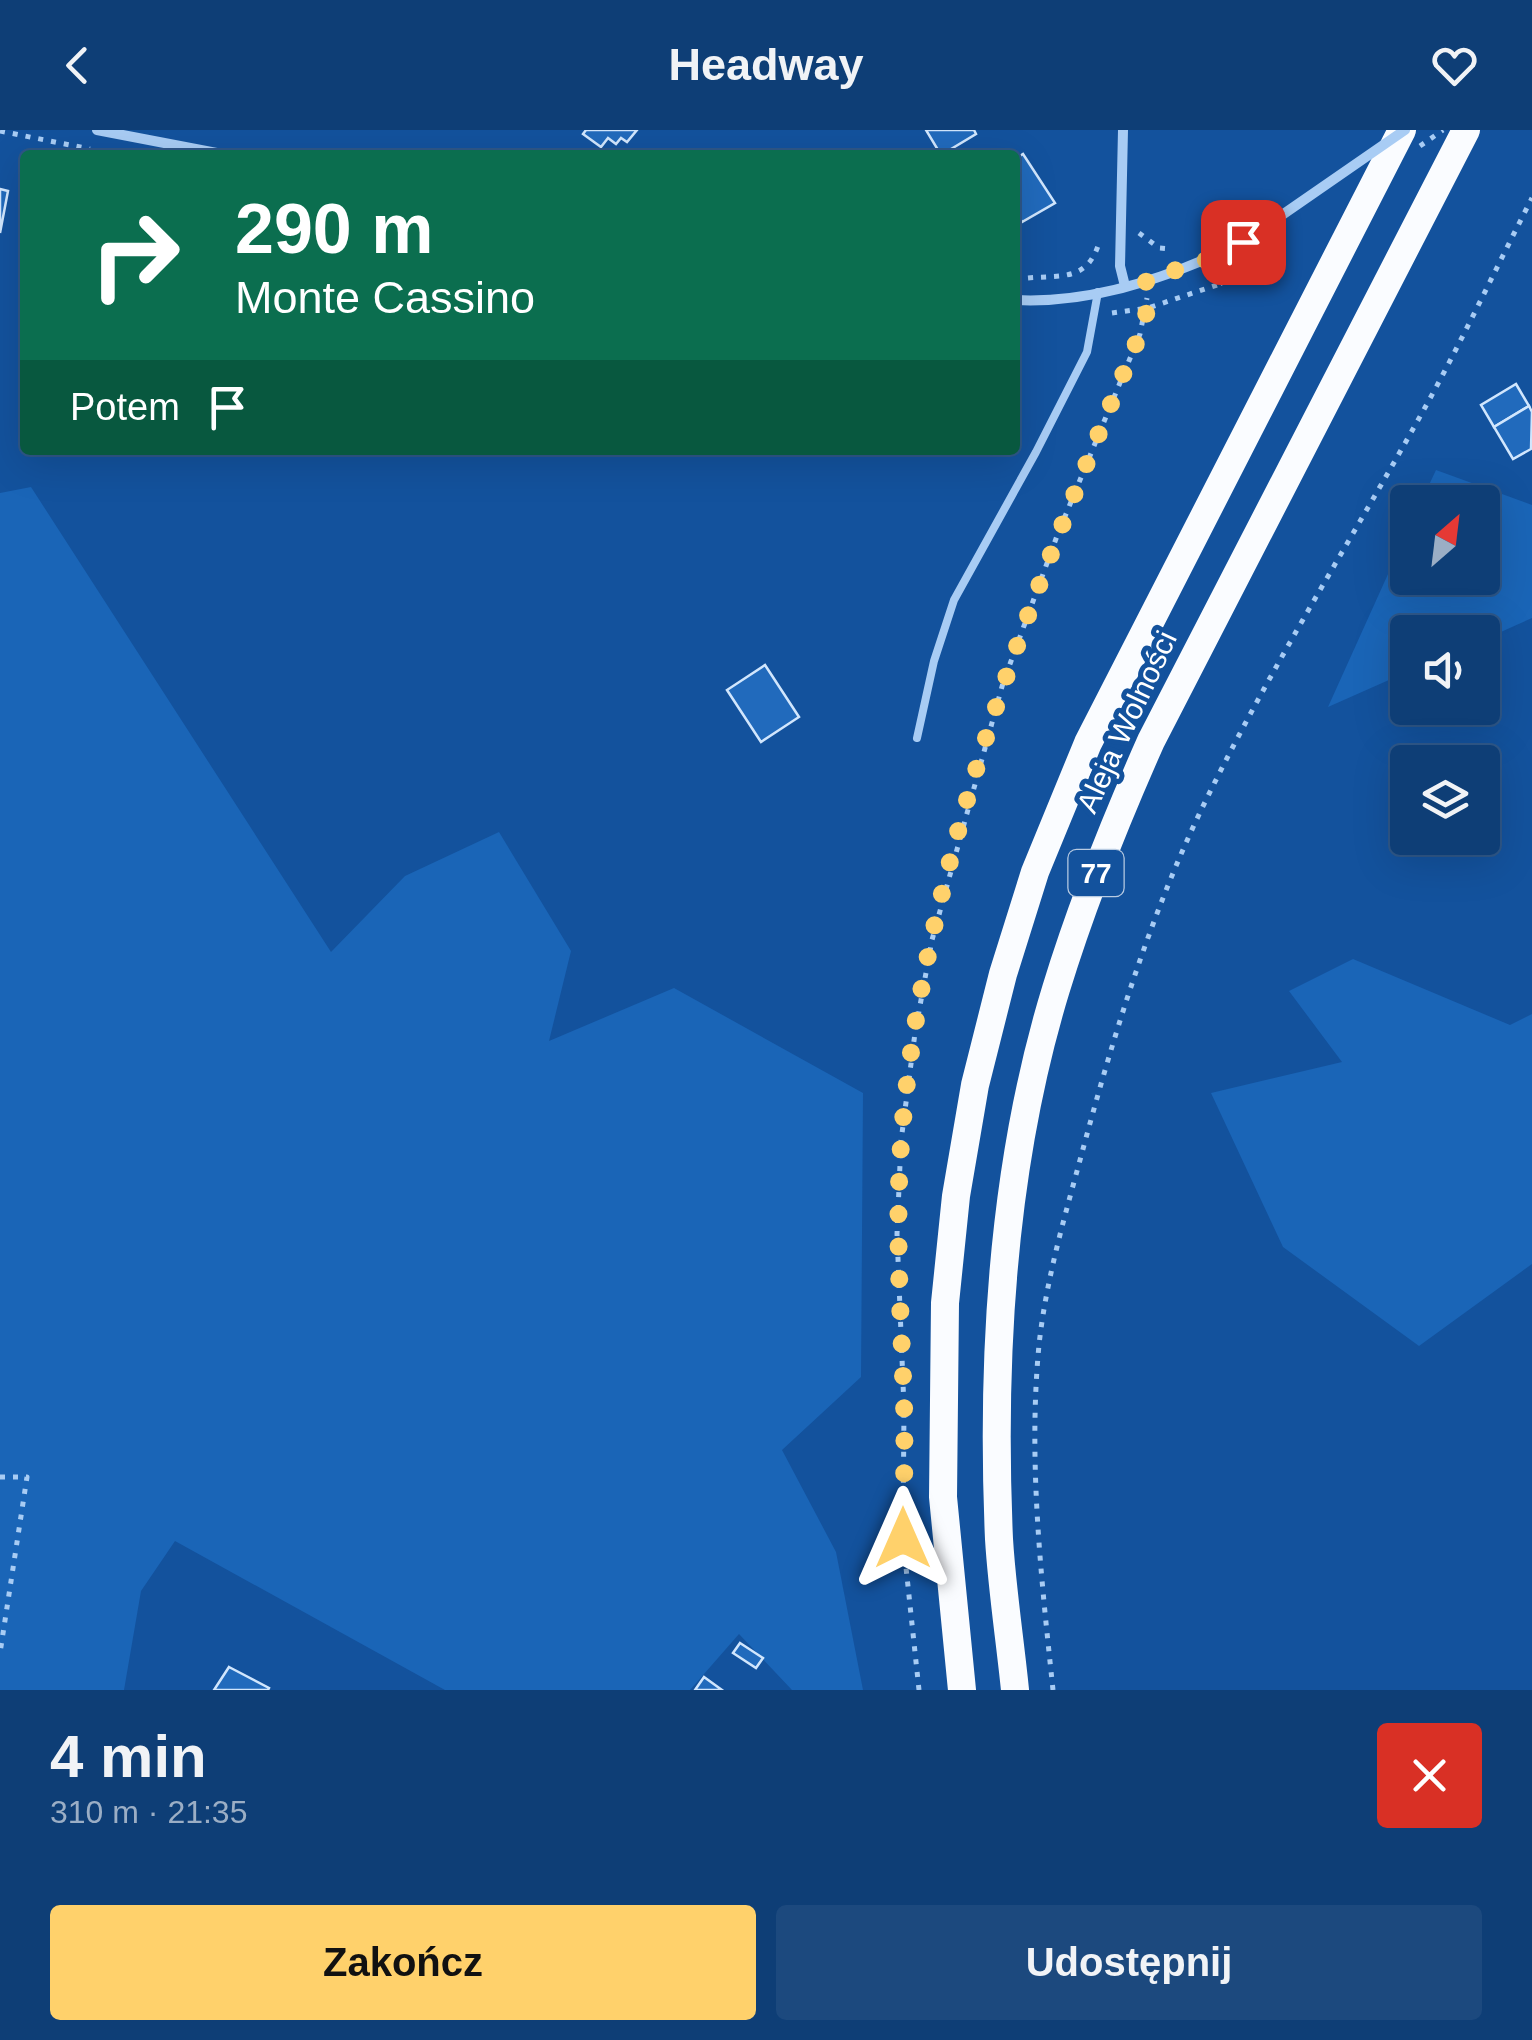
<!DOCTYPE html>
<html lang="pl">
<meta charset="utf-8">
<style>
body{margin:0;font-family:Helvetica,sans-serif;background:#1c497e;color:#f1f3f6;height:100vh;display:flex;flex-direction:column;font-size:38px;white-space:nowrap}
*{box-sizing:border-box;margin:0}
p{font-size:32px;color:#9baec5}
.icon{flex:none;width:55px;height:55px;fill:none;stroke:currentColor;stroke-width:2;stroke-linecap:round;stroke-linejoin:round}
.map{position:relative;height:1560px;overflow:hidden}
.drawer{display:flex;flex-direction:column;background:#0e3e76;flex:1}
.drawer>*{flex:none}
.banner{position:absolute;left:20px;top:20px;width:1000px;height:305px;border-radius:10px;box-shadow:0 10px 40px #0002,0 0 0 2px #2e5788;background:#0b6e4f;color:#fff;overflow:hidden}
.needle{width:65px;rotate:28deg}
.tools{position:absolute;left:1390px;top:355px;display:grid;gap:20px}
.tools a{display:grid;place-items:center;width:110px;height:110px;border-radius:10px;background:#0e3e76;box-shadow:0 10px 40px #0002,0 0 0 2px #2e5788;font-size:50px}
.pin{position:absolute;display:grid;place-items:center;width:85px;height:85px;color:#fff;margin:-42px;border-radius:20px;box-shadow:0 5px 15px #0006}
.me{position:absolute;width:110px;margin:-55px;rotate:0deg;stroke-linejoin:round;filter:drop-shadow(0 0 8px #0008)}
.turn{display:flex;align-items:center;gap:35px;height:210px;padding:0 50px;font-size:45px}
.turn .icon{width:130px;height:130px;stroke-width:2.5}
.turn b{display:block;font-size:70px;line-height:85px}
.then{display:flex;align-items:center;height:95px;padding:0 50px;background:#0003;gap:20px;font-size:38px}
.round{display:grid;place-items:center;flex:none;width:105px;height:105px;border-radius:10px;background:#1c497e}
.headline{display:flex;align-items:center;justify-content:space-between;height:170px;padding:0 50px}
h1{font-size:60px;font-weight:800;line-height:75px}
.cta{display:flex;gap:20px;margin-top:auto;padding:20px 50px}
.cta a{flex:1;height:115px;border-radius:10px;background:#ffd16b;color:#111;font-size:40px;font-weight:800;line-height:115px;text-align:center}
.cta a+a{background:#1c497e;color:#f1f3f6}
header{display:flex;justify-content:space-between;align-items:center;height:130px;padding:0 50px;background:#0e3e76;font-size:45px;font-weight:800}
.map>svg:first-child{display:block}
.green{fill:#1a65b7}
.building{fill:#216abc;stroke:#d1e6fd;stroke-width:2.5}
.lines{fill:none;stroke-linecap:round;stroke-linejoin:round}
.path{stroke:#a8ccf4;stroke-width:5;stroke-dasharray:5 8;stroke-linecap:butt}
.service{stroke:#a8ccf4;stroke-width:8}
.minor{stroke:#a8ccf4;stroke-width:10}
.trunk{stroke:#fafcff;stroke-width:28}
.path-bridge{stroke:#a8ccf4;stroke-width:5;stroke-dasharray:5 8;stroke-linecap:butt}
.minor-bridge{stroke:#a8ccf4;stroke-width:10}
.route{stroke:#ffd16b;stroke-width:18;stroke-dasharray:0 32.4}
.labels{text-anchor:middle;stroke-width:10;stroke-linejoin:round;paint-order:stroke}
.shield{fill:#13529d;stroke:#b8cbe2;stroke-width:2.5}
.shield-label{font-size:28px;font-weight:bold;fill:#fff}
.street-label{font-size:30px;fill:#fff;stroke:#13529d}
</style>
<header><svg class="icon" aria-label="back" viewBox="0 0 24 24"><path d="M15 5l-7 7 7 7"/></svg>Headway<svg class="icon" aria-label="heart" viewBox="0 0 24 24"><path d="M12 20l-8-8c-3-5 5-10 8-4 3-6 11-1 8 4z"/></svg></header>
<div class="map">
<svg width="1532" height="1560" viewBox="0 0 1532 1560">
<rect width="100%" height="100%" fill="#13529d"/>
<!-- green -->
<g class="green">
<path d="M 1436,340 L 1532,375 L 1532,488 L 1483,510 L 1482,502 L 1408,502 L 1407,542 L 1328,577 L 1407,402 L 1408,448 L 1482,448 L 1482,372 L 1421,372 Z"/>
<path d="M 31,357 L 331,822 L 405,746 L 499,702 L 571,821 L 549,911 L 674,858 L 863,963 L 861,1247 L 782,1320 L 836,1422 L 863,1560 L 792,1560 L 739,1504 L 690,1560 L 445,1560 L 175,1411 L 141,1461 L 124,1560 L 0,1560 L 0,363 Z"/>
<path d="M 1353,829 L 1510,895 L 1532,884 L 1532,1134 L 1419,1216 L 1283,1117 L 1211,963 L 1342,932 L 1289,861 Z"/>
</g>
<!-- building -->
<g class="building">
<path d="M 586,0 L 637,0 L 627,12 L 621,8 L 616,14 L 608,8 L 601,17 L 583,4 Z"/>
<path d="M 926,0 L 974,0 L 976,4 L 941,25 Z"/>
<path d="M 1023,24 L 1055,73 L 1022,92 L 1015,79 L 1015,29 Z"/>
<path d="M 0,59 L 8,61 L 0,103 Z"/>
<path d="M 1516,254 L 1529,276 L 1494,297 L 1481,275 Z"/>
<path d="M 1529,276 L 1532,282 L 1531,319 L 1513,329 L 1494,297 Z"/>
<path d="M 765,535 L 799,587 L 761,612 L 727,560 Z"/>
<path d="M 740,1513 L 763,1528 L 756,1538 L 733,1523 Z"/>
<path d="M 229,1537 L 269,1558 L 268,1560 L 214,1560 Z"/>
<path d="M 704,1547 L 722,1560 L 695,1560 Z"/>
</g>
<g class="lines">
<!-- path -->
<g class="path">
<path d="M 0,1 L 90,19"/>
<path d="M 1139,103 L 1159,118 L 1172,119"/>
<path d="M 1028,148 C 1063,145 1087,151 1099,113"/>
<path d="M 1112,183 L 1148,178 L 1220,154"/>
<path d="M 0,1347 L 27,1347 L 0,1523"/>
<path d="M 919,1560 L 903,1409 L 904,1278 L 897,1104 L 901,1011 L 915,903 L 932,810 L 1003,553 L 1057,406 L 1140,204 L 1147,168"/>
<path d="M 1053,1560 C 1041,1446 1028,1330 1039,1215 C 1046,1149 1066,1082 1083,1019 C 1115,900 1152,780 1206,670 C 1271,537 1350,412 1422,283 C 1461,213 1495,140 1532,68"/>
</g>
<!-- service -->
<path class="service" d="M 917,608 L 934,531 L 954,470 L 1036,322 L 1087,222 L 1098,162"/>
<!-- minor -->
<g class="minor">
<path d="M 97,0 L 227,25"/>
<path d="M 1123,0 L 1120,136 L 1125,156"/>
<path d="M 1015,170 C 1092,174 1174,146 1243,112"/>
</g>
<!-- trunk -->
<g class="trunk">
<path d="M 962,1560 L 943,1367 L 945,1173 L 956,1066 L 975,955 L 1003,844 L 1035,742 L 1088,613 L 1402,0"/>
<path d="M 1015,1560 C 1010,1510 1002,1459 999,1409 C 991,1226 1002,1035 1056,859 C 1082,774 1115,692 1151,611 L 1466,0"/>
</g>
<!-- path-bridge -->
<g class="path-bridge">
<path d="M 1420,16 L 1443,0"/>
<path d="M 1220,154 L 1254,130"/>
</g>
<!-- minor-bridge -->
<path class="minor-bridge" d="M 1243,112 L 1405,0"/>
</g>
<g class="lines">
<!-- route -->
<path class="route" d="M 903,1408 C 904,1363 905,1317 904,1272 C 901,1186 895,1101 901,1015 C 921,738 1034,458 1140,204 L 1148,178 L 1146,150 L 1206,130 L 1243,112"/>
</g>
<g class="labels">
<!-- shield labels -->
<rect class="shield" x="1068.5" y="720" width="55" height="46" rx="8"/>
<g class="shield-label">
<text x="1096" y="753">77</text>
</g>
<!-- street labels -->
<g class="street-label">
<text transform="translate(1127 592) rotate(-65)" y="10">Aleja Wolności</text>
</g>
</g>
</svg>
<div class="tools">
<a><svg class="needle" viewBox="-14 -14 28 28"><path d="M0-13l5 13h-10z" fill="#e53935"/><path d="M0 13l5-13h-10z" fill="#9baec5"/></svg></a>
<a><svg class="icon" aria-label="sound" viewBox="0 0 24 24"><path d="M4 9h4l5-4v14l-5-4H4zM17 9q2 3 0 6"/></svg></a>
<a><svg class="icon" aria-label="layers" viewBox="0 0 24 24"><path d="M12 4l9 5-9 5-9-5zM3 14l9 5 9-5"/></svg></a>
</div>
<div class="pin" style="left:1243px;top:112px;background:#d93025"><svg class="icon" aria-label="arrive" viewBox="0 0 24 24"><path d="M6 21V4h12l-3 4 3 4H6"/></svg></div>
<svg class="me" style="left:903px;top:1408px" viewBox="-20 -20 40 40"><path d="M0-17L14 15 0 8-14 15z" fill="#ffd16b" stroke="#fff" stroke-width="4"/></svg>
<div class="banner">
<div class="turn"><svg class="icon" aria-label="right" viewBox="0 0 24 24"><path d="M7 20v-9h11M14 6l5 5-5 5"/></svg><div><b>290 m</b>Monte Cassino</div></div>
<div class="then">Potem<svg class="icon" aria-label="arrive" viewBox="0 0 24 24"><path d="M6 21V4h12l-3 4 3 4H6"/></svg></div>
</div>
</div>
<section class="drawer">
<div class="headline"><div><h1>4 min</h1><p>310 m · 21:35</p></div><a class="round" style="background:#d93025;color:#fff"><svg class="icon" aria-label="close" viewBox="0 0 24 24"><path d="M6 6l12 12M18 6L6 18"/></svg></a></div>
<div class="cta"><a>Zakończ</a><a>Udostępnij</a></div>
</section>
